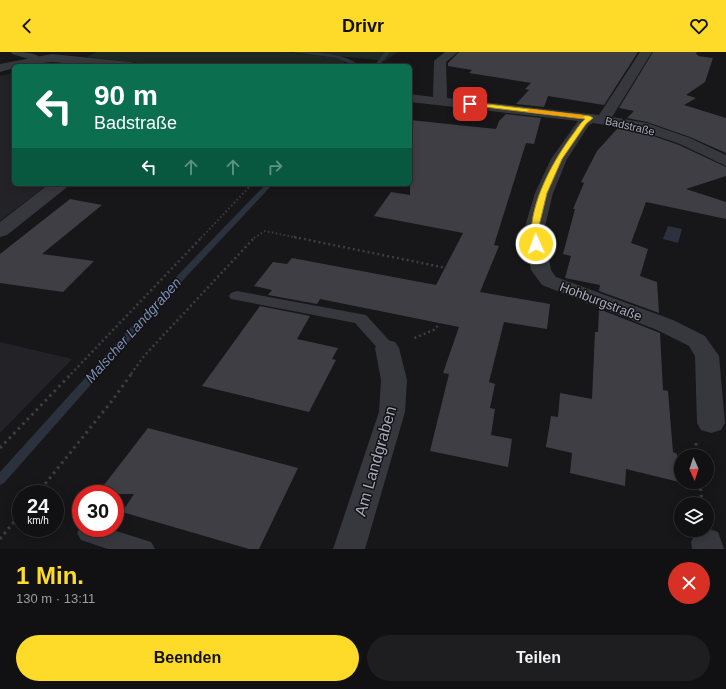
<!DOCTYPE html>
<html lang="de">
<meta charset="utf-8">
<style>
body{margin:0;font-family:Helvetica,sans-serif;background:#1e1e21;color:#f1f3f6;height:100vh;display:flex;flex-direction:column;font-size:15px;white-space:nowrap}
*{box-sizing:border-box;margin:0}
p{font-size:13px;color:#9c9da0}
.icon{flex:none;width:22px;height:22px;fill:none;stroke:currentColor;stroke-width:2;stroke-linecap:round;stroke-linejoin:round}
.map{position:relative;height:497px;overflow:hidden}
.side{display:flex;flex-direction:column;background:#111013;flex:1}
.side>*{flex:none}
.banner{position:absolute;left:12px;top:12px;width:400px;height:122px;border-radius:6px;box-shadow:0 2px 10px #0003,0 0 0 1px #303033;background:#0b6e4f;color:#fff;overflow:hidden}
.needle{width:26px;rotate:177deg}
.tools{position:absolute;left:674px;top:397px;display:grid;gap:8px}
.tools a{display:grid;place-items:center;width:40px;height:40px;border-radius:50%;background:#111013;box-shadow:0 2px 10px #0003,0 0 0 1px #303033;font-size:20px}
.speed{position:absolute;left:12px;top:433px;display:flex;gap:8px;font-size:20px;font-weight:700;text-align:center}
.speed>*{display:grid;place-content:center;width:52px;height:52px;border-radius:50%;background:#111013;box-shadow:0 2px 10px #0003,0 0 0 1px #303033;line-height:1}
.speed small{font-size:10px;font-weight:400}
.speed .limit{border:6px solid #d22;background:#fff;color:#111}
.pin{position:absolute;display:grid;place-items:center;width:34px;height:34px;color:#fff;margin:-17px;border-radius:8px;box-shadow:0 2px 6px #0006}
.me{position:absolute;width:44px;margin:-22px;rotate:358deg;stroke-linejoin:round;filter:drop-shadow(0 0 3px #0008)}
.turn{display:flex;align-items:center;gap:14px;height:84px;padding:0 16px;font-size:18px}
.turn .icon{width:52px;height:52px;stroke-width:2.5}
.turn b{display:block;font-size:28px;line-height:34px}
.lanes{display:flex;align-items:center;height:38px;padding:0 16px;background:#0003;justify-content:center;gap:20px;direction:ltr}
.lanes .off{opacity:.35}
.round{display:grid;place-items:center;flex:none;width:42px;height:42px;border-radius:21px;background:#1e1e21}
.summary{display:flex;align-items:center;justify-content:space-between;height:68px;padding:0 16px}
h1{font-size:24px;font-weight:800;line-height:30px;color:#fedb29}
.button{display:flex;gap:8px;margin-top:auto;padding:8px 16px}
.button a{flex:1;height:46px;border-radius:24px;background:#fedb29;color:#111;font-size:16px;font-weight:800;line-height:46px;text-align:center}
.button a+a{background:#1e1e21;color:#f1f3f6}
header{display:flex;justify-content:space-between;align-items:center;height:52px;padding:0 16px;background:#fedb29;color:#111;font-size:18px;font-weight:800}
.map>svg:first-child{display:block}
.built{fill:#232226}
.green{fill:#1e2721}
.water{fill:#2b323e}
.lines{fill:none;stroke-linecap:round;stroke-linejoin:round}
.stream{fill:#2b323e;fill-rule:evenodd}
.building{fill:#3e3e44}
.path-far2{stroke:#3d3e45;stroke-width:2;stroke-dasharray:1.5 2.5;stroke-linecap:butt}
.path-far1{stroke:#3d3e45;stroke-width:2.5;stroke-dasharray:2 3;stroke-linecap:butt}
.path{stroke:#3d3e45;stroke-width:3;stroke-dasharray:2.5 4;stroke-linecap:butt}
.lane{fill:#37373e;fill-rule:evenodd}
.street{fill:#37373e;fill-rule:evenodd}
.route{fill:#fedb29;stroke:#a58e1b}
.slow{fill:#f59e0b}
.labels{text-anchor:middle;stroke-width:3;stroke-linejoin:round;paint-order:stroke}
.far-street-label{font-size:11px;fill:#a8aaba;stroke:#121114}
.street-label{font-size:13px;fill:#a8aaba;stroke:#121114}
.water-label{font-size:14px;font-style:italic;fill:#7c91b7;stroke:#121114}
.near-street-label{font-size:16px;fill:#a8aaba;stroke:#121114}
</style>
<header><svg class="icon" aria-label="back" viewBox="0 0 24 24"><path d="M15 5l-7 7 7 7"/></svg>Drivr<svg class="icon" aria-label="heart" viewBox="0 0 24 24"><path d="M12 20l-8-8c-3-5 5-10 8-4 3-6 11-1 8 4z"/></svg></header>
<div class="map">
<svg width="726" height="497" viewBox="0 0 726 497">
<rect width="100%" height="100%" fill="#171619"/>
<!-- built -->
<g class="built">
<path d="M 14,21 L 14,132 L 48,132 L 0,169 L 0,24 Z"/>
<path d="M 0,290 L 72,307 L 0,381 Z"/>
</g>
<!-- green -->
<g class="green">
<path d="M 97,0 L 286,0 L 347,7 L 340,14 L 164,14 L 86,5 Z"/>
<path d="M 301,0 L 398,0 L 385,9 Z"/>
</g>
<!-- water -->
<path class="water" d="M 668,174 L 682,177 L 678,191 L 663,187 Z"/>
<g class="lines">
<!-- stream -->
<g class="stream">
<path d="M 292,0 C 314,0 343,0 361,14 L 355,14 L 337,6 Z"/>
<path d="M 385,0 L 390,0 L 379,14 L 374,14 Z"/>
<path d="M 266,132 L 273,132 L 185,226 L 4,431 L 0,433 L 0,420 L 179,222 Z"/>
</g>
</g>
<!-- building -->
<g class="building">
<path d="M 459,0 L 638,0 L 604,53 L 548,44 L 544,55 L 516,52 L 529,38 L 525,37 L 531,31 L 469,21 L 472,18 L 448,14 L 448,11 Z"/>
<path d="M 653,0 L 697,0 L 696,2 L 698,3 L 698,4 L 713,6 L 705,30 L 686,43 L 696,46 L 684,53 L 726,66 L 726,101 L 690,85 L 647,70 L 627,66 L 634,59 L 619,56 Z"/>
<path d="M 506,62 L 541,66 L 534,92 L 526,91 L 494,193 L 499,194 L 480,240 L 550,252 L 547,277 L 504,270 L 489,330 L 495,332 L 490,356 L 495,357 L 491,383 L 512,387 L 508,415 L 430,399 L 449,322 L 443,321 L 459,275 L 320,247 L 317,252 L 268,243 L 272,238 L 254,234 L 273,210 L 287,212 L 292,206 L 436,233 L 463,181 L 374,164 L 391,140 L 410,143 L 410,68 L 496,77 L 499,69 Z"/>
<path d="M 618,76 L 639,79 L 679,93 L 726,115 L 726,124 L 686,137 L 726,150 L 726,167 L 646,150 L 631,191 L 648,197 L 640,224 L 657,230 L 659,261 L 599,239 L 600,233 L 565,226 L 571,204 L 563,202 L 575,157 L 573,157 L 584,131 L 581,130 L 597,99 Z"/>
<path d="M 70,147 L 102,153 L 42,202 L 94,209 L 63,240 L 0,231 L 0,202 Z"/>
<path d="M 260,254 L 310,264 L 297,287 L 338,296 L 332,307 L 336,308 L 309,360 L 202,334 Z"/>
<path d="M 599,257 L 660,281 L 663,338 L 668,339 L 673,400 L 677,402 L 679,430 L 626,417 L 625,434 L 570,421 L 572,401 L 546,395 L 551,364 L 558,365 L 560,341 L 592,347 L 595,280 L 598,280 Z"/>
<path d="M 148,376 L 298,416 L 259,497 L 249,497 L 122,460 L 134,442 L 97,442 Z"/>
</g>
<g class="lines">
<!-- path-far2 -->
<g class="path-far2">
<path d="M 201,186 L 252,132"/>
<path d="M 254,186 L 265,179 L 298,186"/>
</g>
<!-- path-far1 -->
<g class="path-far1">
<path d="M 294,185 L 461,219 L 436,277 L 412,287"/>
<path d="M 71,322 L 202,185"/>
<path d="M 131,322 L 144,304 L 255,185"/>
</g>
<!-- path -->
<g class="path">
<path d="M 696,391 L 696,404"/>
<path d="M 0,396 L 72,321"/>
<path d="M 700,430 L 702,452"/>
<path d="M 37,442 L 111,350 L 132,321"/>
<path d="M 0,487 L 21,461"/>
</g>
<!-- lane -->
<g class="lane">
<path d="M 11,0 C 22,0 35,0 43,7 L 39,10 L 12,2 Z"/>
<path d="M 237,239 L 366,263 L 396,296 L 393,300 L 387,302 L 381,300 L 355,271 L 231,247 L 229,244 L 231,241 Z"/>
<path d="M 81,474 L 81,476 L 107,476 L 151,490 L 155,497 L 108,497 L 81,488 L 77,481 Z"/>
</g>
<!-- street -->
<g class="street">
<path d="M 445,0 L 458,0 L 446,10 L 447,46 L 599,63 L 640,0 L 652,0 L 612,65 L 647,71 L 690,86 L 726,103 L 726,114 L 680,92 L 639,78 L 593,71 L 589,73 L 567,107 L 553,141 L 544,178 L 551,218 L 556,225 L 673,268 L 705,284 L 719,304 L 725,371 L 721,378 L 711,381 L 701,378 L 697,371 L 695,304 L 689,294 L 657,278 L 542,233 L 531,218 L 524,178 L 535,141 L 551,107 L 578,69 L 410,50 L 410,42 L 433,45 L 434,9 Z"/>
<path d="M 52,2 L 130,10 L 134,11 L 136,14 L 95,14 L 52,10 L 14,14 L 14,16 L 0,20 L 0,12 Z"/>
<path d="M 49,132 L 69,132 L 66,136 L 7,183 L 0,185 L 0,170 Z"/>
<path d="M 387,288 L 395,290 L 399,296 L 407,328 L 405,360 L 365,497 L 333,497 L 379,360 L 381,328 L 375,296 L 379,290 Z"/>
<path d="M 707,476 L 718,480 L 724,497 L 692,497 L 691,490 L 696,480 L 707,478 Z"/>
</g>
</g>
<!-- route -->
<path class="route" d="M 470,50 L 590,64 L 593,66 L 586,72 L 562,107 L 547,141 L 538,178 L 541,192 L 539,193 L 534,193 L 532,192 C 527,157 550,114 570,86 C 575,80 579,72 585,67 L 468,53 L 467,52 Z"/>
<!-- slow -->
<path class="slow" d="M 530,57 L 582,63 L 585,65 L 582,66 L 528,60 L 527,59 Z"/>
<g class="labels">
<!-- far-street labels -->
<g class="far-street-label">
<text transform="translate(630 74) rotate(13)" y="4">Badstraße</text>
</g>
<!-- street labels -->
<g class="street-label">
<text transform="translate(601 249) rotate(21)" y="5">Hohburgstraße</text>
</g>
<!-- water labels -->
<g class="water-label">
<text transform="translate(133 278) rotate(-48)" y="5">Malscher Landgraben</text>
</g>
<!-- near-street labels -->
<g class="near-street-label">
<text transform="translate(375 409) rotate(-74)" y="6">Am Landgraben</text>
</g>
</g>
</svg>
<div class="tools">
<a><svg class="needle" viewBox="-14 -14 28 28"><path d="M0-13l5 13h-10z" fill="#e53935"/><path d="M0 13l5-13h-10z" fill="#9c9da0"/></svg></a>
<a><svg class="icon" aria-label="layers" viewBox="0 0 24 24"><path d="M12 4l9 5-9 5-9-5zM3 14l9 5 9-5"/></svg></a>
</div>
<div class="speed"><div>24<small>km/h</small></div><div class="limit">30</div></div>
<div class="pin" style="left:470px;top:52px;background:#d93025"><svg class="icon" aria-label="arrive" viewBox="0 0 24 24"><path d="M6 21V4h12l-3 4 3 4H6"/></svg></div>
<svg class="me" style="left:536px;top:192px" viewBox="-20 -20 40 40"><circle r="17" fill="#fedb29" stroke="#fff" stroke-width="3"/><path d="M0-11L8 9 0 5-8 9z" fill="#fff"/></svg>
<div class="banner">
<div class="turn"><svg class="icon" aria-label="left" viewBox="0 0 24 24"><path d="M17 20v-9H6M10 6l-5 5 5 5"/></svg><div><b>90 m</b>Badstraße</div></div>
<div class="lanes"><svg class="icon" aria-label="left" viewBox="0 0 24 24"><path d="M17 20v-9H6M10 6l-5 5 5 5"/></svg><svg class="icon off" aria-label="ahead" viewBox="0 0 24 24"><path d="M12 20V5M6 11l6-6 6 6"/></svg><svg class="icon off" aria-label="ahead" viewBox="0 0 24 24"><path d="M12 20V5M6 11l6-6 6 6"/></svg><svg class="icon off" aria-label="right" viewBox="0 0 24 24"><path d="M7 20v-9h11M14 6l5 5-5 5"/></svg></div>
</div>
</div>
<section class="side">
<div class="summary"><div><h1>1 Min.</h1><p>130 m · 13:11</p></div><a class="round" style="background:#d93025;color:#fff"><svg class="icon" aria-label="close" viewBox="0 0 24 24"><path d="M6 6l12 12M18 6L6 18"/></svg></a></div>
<div class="button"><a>Beenden</a><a>Teilen</a></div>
</section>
